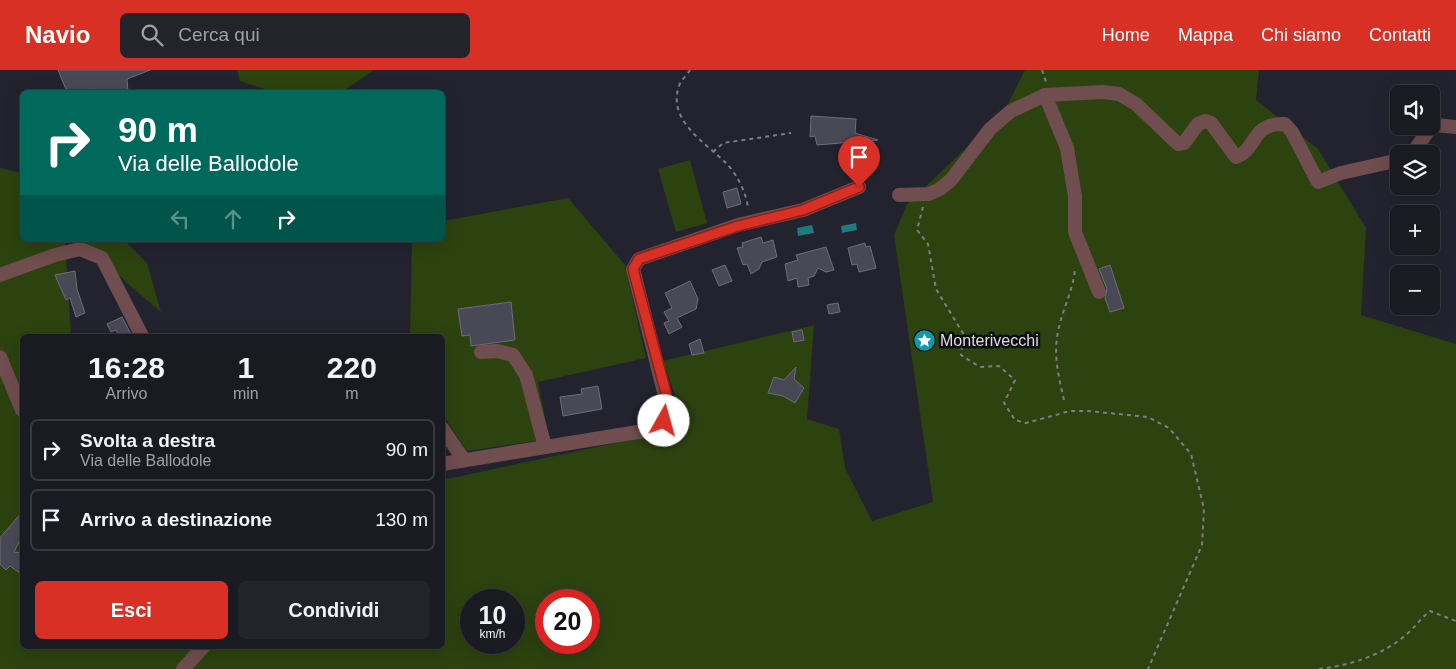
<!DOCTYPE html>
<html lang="it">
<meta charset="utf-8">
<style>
body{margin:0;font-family:Helvetica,sans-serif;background:#23232b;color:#f1f3f6;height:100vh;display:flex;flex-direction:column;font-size:19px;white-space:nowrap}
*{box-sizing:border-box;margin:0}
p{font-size:16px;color:#9fa1a6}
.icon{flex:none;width:28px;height:28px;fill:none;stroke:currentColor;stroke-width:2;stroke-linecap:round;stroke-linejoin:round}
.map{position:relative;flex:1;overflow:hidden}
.side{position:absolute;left:20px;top:264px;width:425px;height:315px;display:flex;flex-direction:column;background:#1a1a23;border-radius:8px;box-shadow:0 5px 20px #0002,0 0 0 1px #383841}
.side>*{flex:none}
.top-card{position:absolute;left:20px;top:20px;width:425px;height:152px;border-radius:8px;box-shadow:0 5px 20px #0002,0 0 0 1px #383841;background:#00695c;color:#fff;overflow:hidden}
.controls{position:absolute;left:1390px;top:15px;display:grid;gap:10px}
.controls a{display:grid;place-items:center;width:50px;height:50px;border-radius:8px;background:#1a1a23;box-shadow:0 5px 20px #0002,0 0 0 1px #383841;font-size:25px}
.speed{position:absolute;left:460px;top:519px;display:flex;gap:10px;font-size:25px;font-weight:700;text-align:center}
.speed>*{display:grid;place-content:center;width:65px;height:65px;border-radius:50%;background:#1a1a23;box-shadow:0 5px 20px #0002,0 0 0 1px #383841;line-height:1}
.speed small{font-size:12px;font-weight:400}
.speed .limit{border:8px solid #d22;background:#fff;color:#111}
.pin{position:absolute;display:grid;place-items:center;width:42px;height:42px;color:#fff;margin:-51px -21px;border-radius:50% 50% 50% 0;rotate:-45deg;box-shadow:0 0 5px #0007}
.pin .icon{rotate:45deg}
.me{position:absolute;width:55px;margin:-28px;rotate:7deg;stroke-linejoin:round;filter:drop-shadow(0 0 4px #0008)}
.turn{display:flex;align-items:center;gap:18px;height:105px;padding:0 15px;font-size:22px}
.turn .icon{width:65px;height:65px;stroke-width:2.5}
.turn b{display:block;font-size:35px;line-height:42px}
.lanes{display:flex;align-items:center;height:48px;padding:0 15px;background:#0003;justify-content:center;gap:25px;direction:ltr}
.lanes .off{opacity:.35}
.eta{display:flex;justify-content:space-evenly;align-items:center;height:85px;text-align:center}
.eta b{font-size:30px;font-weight:700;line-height:35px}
.button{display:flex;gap:10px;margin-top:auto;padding:10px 15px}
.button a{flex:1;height:58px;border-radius:8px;background:#d93025;color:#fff;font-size:20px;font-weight:700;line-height:58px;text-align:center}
.button a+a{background:#23232b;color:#f1f3f6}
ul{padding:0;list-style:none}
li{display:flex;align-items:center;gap:15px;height:62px;margin:0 10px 8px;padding:0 5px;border:2px solid #383841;border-radius:8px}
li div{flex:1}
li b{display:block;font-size:19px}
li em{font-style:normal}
header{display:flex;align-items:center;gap:30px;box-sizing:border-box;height:70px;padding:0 25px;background:#d93025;color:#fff}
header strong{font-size:24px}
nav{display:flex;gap:28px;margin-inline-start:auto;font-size:18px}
.search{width:350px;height:45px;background:#23232b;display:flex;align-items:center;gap:12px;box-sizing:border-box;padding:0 18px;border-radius:8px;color:#9fa1a6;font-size:19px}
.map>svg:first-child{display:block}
.green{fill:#2c420f;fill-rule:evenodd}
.water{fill:#1d7b7e}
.building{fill:#494955;stroke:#6d6d7b}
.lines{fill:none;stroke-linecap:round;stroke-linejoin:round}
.path{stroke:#7d7d87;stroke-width:2;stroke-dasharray:4 4;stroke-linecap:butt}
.minor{stroke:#704d4e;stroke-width:14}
.route-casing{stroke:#8d1f18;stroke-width:12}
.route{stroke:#d93025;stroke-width:9}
.labels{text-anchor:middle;stroke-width:5;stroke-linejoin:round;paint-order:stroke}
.poi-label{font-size:16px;fill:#dedee5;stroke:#0d0d12;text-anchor:start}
</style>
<header>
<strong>Navio</strong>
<div class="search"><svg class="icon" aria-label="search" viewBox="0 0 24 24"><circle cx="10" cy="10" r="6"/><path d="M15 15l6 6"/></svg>Cerca qui</div>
<nav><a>Home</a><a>Mappa</a><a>Chi siamo</a><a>Contatti</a></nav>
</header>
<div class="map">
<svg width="1456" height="599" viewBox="0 0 1456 599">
<rect width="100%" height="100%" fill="#23232f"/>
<!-- green -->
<g class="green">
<path d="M 237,0 L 374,0 L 343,21 L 332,22 L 274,22 L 240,11 Z"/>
<path d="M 1025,0 L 1259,0 L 1256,30 L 1318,79 L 1366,158 L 1361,245 L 1456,274 L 1456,599 L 0,599 L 0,98 L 22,103 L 22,170 L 65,170 L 71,266 L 22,266 L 22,576 L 442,576 L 443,410 L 671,361 L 679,337 L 663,291 L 814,255 L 807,349 L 839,359 L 845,398 L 872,451 L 933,432 L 894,165 L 907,134 L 1004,42 ZM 471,530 L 514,530 L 514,572 L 471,572 ZM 546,530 L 589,530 L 589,572 L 546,572 Z"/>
<path d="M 690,90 L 707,153 L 676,162 L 658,99 Z"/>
<path d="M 568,128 L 625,195 L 646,288 L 538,312 L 549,369 L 467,381 L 443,345 L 442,266 L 410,266 L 412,170 L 442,170 L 443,151 Z"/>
<path d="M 77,170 L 124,170 L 147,193 L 161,242 Z"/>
</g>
<!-- water -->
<g class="water">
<path d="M 856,153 L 857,160 L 842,163 L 841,156 Z"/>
<path d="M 812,155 L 814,163 L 798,166 L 797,158 Z"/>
</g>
<!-- building -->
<g class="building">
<path d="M 58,0 L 150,0 L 127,9 L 128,22 L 95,22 L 94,19 L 83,22 L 67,22 Z"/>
<path d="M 811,46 L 856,49 L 855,63 L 878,70 L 817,75 L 815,66 L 810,67 Z"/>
<path d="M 737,118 L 741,134 L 727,138 L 723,122 Z"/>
<path d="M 761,167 L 763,173 L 773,170 L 777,187 L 762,192 L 759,199 L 751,204 L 747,194 L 743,195 L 737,178 L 743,177 L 742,173 Z"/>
<path d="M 865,173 L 866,177 L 870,176 L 876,198 L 859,202 L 857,194 L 852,195 L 848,178 Z"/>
<path d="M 826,177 L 834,200 L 826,202 L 818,198 L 814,206 L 808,208 L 809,215 L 798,217 L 797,208 L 788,211 L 785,194 L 798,190 L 796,185 Z"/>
<path d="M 725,195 L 732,211 L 719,216 L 712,200 Z"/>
<path d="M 1110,195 L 1124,238 L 1110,242 L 1105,228 L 1107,219 L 1099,199 Z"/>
<path d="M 75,201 L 77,219 L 85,243 L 76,247 L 70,228 L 66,230 L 55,205 Z"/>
<path d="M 690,211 L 698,229 L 696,239 L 677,248 L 682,257 L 669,264 L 664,253 L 669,251 L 664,242 L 672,238 L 665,223 Z"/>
<path d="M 511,232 L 515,270 L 471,276 L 470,265 L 462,266 L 458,239 Z"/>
<path d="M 838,233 L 840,242 L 829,244 L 827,235 Z"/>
<path d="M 122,247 L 132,266 L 119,266 L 116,260 L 111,262 L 107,254 Z"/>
<path d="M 802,260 L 804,270 L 794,272 L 792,262 Z"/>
<path d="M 700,269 L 704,283 L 692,285 L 689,274 Z"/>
<path d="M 796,297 L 794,309 L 804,318 L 795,333 L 783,326 L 768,323 L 774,307 L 784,310 Z"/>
<path d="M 598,316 L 602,339 L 563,346 L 560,327 L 582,324 L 581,319 Z"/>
<path d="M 22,442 L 22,466 L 14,482 L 22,483 L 20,503 L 10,496 L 6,500 L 0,494 L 0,468 Z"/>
</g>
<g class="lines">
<!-- path -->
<g class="path">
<path d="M 690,0 C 687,5 681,10 679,16 C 667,51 706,73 726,93 C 737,104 747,124 748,139"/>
<path d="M 1042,0 L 1046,12"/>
<path d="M 713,82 L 723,73 L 791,63"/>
<path d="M 923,137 L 917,160 L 928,174 L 936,219 L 964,265 L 961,285 L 980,297 L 999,296 L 1015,310 L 1004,333 L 1015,350 L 1026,353 L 1070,341 L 1088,341 L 1148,347 L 1169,358 L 1191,384 L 1204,439 L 1202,475 L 1148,599"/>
<path d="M 1064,330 C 1059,308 1053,286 1058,262 C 1062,240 1073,221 1075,199"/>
<path d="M 1319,599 C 1351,595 1384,585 1408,563 C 1417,555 1420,549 1430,541 L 1456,551"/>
</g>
<!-- minor -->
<g class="minor">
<path d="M 1045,25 L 1067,78 L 1075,126 L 1075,162 L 1099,222"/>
<path d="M 1412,84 L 1428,61 L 1435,55 L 1456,57"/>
<path d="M 899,125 L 929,124 L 940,119 L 951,110 L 990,59 L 1011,41 L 1045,25 L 1103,22 L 1119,24 L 1136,34 L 1178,74 L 1184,73 L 1198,54 L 1205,51 L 1211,53 L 1236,87 C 1258,79 1250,53 1285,54 L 1292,62 L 1318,112 L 1341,103 L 1399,90"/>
<path d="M 0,205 L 55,185 L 80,179 L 102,188 L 142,266"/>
<path d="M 481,282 L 497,281 L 513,285 L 526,305 L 545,377"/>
<path d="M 0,287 L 22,340"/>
<path d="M 442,358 L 464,390"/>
<path d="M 442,394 L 656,359 L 664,351 L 668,338 L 633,199 L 639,189 L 738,155 L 803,140 L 859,117"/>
<path d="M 183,599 L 204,576"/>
</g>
</g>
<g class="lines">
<defs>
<path id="route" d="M 664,351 L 668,338 L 666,323 L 633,199 L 639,189 L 738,156 L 803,140 L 859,117"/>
</defs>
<!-- route casing -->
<use href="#route" class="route-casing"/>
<!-- route -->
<use href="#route" class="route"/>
</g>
<!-- icons -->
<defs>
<symbol id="sight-disc" viewBox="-11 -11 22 22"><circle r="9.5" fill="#0f9aa8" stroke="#0d0d12"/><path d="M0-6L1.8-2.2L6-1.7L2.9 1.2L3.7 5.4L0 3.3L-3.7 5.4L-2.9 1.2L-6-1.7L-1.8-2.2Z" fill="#fff"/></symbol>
</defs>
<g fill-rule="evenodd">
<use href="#sight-disc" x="912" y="258" width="25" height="25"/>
</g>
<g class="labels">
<!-- poi labels -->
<g class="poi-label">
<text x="940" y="276">Monterivecchi</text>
</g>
</g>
</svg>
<div class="controls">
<a><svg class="icon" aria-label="sound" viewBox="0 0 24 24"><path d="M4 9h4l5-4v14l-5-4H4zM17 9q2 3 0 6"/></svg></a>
<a><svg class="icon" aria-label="layers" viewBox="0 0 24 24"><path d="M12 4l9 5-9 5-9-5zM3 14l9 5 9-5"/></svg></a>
<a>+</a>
<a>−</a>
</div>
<div class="speed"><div>10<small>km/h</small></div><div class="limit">20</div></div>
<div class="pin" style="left:859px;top:117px;background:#d93025"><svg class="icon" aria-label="arrive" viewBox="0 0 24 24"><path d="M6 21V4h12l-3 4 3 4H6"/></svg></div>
<svg class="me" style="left:664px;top:351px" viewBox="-20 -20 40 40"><circle r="19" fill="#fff"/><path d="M0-13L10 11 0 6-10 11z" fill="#d93025"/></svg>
<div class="top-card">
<div class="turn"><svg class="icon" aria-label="right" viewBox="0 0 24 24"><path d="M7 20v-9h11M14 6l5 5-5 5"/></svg><div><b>90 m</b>Via delle Ballodole</div></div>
<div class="lanes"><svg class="icon off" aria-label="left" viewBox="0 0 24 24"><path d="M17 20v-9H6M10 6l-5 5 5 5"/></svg><svg class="icon off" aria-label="ahead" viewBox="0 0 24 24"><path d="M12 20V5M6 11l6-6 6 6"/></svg><svg class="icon" aria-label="right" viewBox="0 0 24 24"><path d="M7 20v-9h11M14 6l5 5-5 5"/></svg></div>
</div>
<section class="side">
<div class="eta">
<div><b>16:28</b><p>Arrivo</p></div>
<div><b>1</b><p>min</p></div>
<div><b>220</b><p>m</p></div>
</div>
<ul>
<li><svg class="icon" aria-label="right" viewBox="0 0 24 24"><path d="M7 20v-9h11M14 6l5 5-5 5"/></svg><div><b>Svolta a destra</b><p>Via delle Ballodole</p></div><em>90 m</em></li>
<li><svg class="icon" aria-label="arrive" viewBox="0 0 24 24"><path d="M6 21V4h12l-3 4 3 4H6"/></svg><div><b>Arrivo a destinazione</b></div><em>130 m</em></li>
</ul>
<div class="button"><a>Esci</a><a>Condividi</a></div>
</section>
</div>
